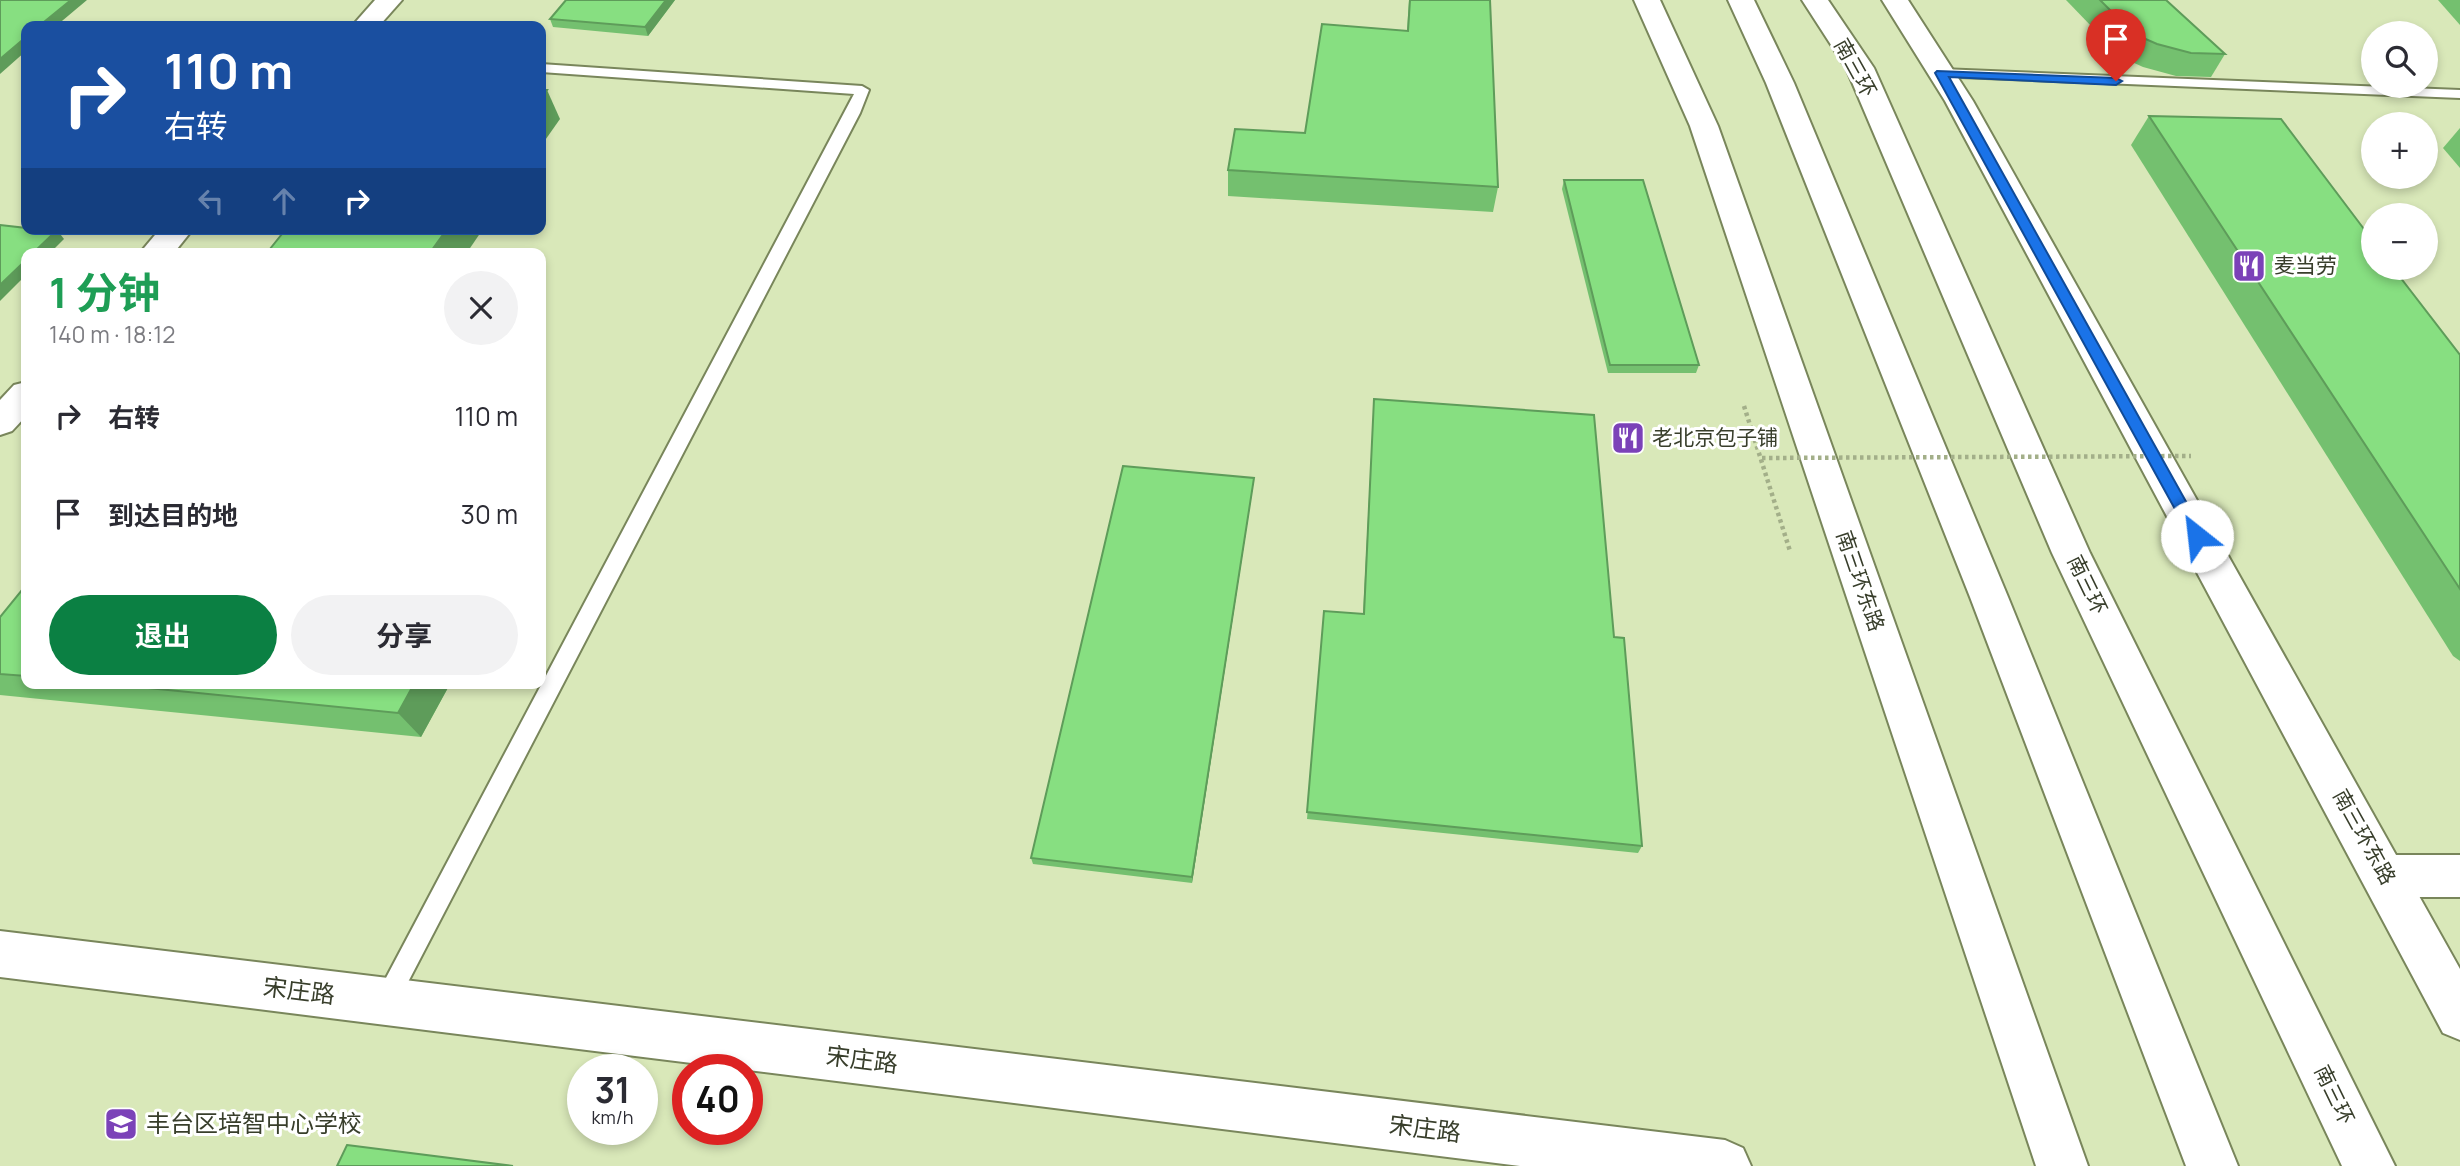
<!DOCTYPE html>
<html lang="zh">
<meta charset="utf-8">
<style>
body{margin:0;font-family:Manrope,"Noto Sans SC",sans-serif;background:#f2f2f3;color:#2b2b33;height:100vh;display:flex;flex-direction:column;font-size:26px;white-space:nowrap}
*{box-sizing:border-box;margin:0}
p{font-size:23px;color:#7c7c81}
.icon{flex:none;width:38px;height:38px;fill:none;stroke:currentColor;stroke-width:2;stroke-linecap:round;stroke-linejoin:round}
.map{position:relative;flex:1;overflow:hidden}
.details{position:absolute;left:21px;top:248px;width:525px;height:441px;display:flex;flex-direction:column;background:#fff;border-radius:14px;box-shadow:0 4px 10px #0003}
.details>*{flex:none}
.top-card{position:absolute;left:21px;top:21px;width:525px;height:214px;border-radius:14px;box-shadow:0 4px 10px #0003;background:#1a4fa0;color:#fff;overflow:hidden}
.controls{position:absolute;left:2361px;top:21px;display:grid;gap:14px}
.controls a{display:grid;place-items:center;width:77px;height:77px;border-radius:50%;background:#fff;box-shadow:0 4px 10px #0003;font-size:35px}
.speed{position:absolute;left:567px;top:1054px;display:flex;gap:14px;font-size:35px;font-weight:700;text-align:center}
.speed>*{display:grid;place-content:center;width:91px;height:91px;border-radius:50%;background:#fff;box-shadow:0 4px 10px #0003;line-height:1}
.speed small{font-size:18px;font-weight:400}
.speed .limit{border:10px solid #d22;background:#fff;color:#111}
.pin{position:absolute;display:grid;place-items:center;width:60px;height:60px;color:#fff;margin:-72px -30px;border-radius:50% 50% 50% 0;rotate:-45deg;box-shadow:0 0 7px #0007}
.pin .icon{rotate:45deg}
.me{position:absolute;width:77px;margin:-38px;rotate:331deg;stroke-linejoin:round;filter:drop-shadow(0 0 5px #0008)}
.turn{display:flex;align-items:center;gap:24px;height:147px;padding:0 28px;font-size:32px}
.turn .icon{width:91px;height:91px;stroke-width:2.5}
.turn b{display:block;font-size:49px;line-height:60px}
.lanes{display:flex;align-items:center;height:66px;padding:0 28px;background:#0003;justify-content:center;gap:35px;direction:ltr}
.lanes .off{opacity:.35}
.round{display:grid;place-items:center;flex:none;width:74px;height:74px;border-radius:37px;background:#f2f2f3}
.summary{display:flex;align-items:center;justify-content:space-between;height:119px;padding:0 28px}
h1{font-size:42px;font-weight:700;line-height:52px;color:#1e9e55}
.cta{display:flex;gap:14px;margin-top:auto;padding:14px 28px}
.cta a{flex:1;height:80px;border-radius:42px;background:#0b8043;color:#fff;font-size:28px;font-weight:700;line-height:80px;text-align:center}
.cta a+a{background:#f2f2f3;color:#2b2b33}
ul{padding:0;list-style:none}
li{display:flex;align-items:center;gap:21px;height:98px;padding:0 28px}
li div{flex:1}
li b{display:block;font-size:26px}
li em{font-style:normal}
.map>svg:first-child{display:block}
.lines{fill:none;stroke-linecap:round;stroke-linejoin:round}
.lane-casing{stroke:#79865b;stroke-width:4}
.street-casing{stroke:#79865b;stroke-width:4}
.secondary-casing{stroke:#79865b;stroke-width:4}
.highway-casing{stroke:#79865b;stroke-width:4}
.path{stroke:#a3af89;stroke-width:4.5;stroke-dasharray:3.5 3.5;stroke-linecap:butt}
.lane{fill:#fff;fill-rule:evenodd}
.street{fill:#fff;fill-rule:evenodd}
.secondary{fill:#fff;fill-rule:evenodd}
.highway{fill:#fff;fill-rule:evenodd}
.path-bridge{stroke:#a3af89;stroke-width:4.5;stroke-dasharray:3.5 3.5;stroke-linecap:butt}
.wall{fill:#74c06f}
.shaded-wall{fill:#5e9c5a}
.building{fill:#87df81;stroke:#5e9c5a;stroke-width:2}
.route{fill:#1a73e8;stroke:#114b97;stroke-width:2}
.labels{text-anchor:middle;stroke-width:6;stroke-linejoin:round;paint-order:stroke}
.street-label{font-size:21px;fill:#383e2b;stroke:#fff}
.poi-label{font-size:21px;fill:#383e2b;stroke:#fff;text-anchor:start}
.near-street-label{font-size:24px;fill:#383e2b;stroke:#fff}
.near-poi-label{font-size:24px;fill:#383e2b;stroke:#fff;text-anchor:start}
</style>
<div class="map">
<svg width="2460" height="1166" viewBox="0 0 2460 1166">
<rect width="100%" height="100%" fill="#d9e8b9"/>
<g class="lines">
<defs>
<g id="lane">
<path d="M 541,64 L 862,86 L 869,90 L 860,113 L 394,1009 L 386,1013 L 378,1009 L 374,1001 L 378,993 L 854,94 L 541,72 Z"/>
<path d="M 1941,69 L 2460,90 L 2460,98 L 1936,76 L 1936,70 Z"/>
</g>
<g id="street">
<path d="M 375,0 L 402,0 L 379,26 L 352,26 Z"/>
<path d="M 160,229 L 193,229 L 173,254 L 139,254 Z"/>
<path d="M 26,382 L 26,416 L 12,431 L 0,435 L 0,400 L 14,385 Z"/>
<path d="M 2385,855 L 2460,855 L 2460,897 L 2385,897 L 2369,891 L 2363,876 L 2369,861 Z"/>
</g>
<g id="secondary">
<path d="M 1634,0 L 1660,0 L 1718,126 L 2088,1166 L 2036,1166 L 1690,126 Z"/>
<path d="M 1882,0 L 1908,0 L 1973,101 L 2460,969 L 2460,1040 L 2443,1033 L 1945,101 Z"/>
<path d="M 0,931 L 1725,1140 L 1743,1148 L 1751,1166 L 1520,1166 L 0,977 Z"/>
</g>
<g id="highway">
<path d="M 1728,0 L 1754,0 L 1794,83 L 2008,597 L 2238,1166 L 2186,1166 L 1970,597 L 1766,83 Z"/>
<path d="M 1802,0 L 1828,0 L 1874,68 L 2090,553 L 2395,1166 L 2342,1166 L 2052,553 L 1846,68 Z"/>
</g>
</defs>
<!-- lane casing -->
<use href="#lane" class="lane-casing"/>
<!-- street casing -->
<use href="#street" class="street-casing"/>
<!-- secondary casing -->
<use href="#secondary" class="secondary-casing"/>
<!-- highway casing -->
<use href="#highway" class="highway-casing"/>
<!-- path -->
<path class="path" d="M 1744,406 L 1790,551"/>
<!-- lane -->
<use href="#lane" class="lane"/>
<!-- street -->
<use href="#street" class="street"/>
<!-- secondary -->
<use href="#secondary" class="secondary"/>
<!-- highway -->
<use href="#highway" class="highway"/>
<!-- path-bridge -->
<path class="path-bridge" d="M 1762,458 L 2191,456"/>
</g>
<!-- wall -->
<g class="wall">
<path d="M 566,0 L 675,0 L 648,36 L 553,27 L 550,19 Z"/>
<path d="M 1409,0 L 1490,0 L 1498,187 L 1493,212 L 1228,196 L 1228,170 L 1305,133 L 1407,31 Z"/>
<path d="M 2066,0 L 2166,0 L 2225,54 L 2211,77 L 2176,76 L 2143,67 L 2121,57 Z"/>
<path d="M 2438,0 L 2460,0 L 2460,25 Z"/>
<path d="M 2149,116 L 2460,355 L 2460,661 L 2453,656 L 2131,145 Z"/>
<path d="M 2460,128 L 2460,168 L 2443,148 Z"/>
<path d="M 1564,180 L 1699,365 L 1696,373 L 1608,373 L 1562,189 Z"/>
<path d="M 1374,399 L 1614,637 L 1642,846 L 1638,853 L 1307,819 L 1324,611 L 1363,614 Z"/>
<path d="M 1254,478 L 1253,486 L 1192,883 L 1033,864 L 1031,858 Z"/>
<path d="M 26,585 L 26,684 L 450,684 L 421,737 L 0,695 L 0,617 Z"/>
</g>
<!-- shaded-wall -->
<g class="shaded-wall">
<path d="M 71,0 L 87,0 L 56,26 L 39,26 Z"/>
<path d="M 666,0 L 675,0 L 648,36 L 645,27 Z"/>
<path d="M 26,37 L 26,51 L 0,74 L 0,59 Z"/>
<path d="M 547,90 L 560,119 L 541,146 L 541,99 Z"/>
<path d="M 447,229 L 483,229 L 466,254 L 429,254 Z"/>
<path d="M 57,230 L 64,239 L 49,254 L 32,254 Z"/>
<path d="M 26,260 L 26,275 L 0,301 L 0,285 Z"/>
<path d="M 1254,478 L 1253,486 L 1192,883 L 1192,877 Z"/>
<path d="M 414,684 L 450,684 L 421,737 L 398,713 Z"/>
</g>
<!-- building -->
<g class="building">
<path d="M 0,0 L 71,0 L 39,26 L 26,26 L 26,37 L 0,59 Z"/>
<path d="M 566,0 L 666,0 L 645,27 L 550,19 Z"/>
<path d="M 1410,0 L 1490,0 L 1498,187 L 1228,170 L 1235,129 L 1305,133 L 1322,24 L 1408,31 Z"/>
<path d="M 2100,0 L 2166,0 L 2225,54 L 2191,53 L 2157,44 L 2134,34 Z"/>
<path d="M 541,90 L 547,90 L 541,99 Z"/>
<path d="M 2149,116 L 2281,119 L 2373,241 L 2373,268 L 2393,268 L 2460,355 L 2460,589 Z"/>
<path d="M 1564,180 L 1643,180 L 1699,365 L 1610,365 Z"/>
<path d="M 0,225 L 26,228 L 26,229 L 57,230 L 32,254 L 26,254 L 26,260 L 0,285 Z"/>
<path d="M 286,229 L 447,229 L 429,254 L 266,254 Z"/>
<path d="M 1374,399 L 1594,415 L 1614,637 L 1624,638 L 1642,846 L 1307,812 L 1324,611 L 1364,614 Z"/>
<path d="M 1123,466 L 1254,478 L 1192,877 L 1031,858 Z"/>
<path d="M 26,585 L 26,676 L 0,674 L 0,617 Z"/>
<path d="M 108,684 L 414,684 L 398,713 Z"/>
<path d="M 347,1145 L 513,1166 L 337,1166 Z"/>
</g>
<!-- route -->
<path class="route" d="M 1937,71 L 2116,78 L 2122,81 L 2116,85 L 1949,77 L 2203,532 L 2203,540 L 2192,540 L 1935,73 Z"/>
<!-- icons -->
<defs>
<symbol id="restaurant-square" viewBox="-11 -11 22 22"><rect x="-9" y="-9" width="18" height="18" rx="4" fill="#7b42b8" stroke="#fff"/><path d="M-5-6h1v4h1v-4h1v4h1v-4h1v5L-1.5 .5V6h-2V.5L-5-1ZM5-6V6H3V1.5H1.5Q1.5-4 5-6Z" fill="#fff"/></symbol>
<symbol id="school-square" viewBox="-11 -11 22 22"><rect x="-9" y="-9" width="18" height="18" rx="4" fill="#7b42b8" stroke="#fff"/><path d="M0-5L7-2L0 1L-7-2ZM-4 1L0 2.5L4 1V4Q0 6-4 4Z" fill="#fff"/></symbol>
</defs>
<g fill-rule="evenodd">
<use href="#restaurant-square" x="2230" y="247" width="38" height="38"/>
<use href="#restaurant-square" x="1609" y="419" width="38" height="38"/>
<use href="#school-square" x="102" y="1105" width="38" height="38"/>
</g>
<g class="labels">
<!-- street labels -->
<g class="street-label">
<text transform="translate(1855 68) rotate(61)" y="7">南三环</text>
<text transform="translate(1860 581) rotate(71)" y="7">南三环东路</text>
<text transform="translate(2087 585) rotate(64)" y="7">南三环</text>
<text transform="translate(2364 837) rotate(61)" y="7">南三环东路</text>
<text transform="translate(2334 1095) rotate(64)" y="7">南三环</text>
</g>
<!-- poi labels -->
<g class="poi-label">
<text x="2274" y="273">麦当劳</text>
<text x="1652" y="445">老北京包子铺</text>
</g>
<!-- near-street labels -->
<g class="near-street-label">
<text transform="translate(299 991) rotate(7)" y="8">宋庄路</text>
<text transform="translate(862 1060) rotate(7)" y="8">宋庄路</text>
<text transform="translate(1425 1129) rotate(7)" y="8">宋庄路</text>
</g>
<!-- near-poi labels -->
<g class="near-poi-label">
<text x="146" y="1132">丰台区培智中心学校</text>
</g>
</g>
</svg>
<div class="controls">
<a><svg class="icon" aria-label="search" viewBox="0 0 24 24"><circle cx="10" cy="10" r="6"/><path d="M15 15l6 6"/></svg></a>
<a>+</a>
<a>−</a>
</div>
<div class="speed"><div>31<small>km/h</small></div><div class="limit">40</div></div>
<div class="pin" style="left:2116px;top:81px;background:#d93025"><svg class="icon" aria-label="arrive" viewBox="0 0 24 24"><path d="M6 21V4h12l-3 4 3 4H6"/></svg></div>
<svg class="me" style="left:2197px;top:536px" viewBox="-20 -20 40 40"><circle r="19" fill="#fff"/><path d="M0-13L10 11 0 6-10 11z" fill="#1a73e8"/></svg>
<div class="top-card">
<div class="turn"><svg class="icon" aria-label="right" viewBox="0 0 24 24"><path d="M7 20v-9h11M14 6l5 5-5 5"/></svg><div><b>110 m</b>右转</div></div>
<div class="lanes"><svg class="icon off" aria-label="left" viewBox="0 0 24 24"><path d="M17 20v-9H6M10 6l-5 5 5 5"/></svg><svg class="icon off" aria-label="ahead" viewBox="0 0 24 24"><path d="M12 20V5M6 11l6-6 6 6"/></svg><svg class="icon" aria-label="right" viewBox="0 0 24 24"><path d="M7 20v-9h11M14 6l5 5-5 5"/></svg></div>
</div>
<section class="details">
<div class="summary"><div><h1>1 分钟</h1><p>140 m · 18:12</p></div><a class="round"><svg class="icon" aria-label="close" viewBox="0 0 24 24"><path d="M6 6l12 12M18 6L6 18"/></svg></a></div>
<ul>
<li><svg class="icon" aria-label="right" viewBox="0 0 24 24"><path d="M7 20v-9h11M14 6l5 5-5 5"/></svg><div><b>右转</b></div><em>110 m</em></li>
<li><svg class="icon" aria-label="arrive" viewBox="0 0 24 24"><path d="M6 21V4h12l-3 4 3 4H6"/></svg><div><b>到达目的地</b></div><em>30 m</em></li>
</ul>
<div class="cta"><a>退出</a><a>分享</a></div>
</section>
</div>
